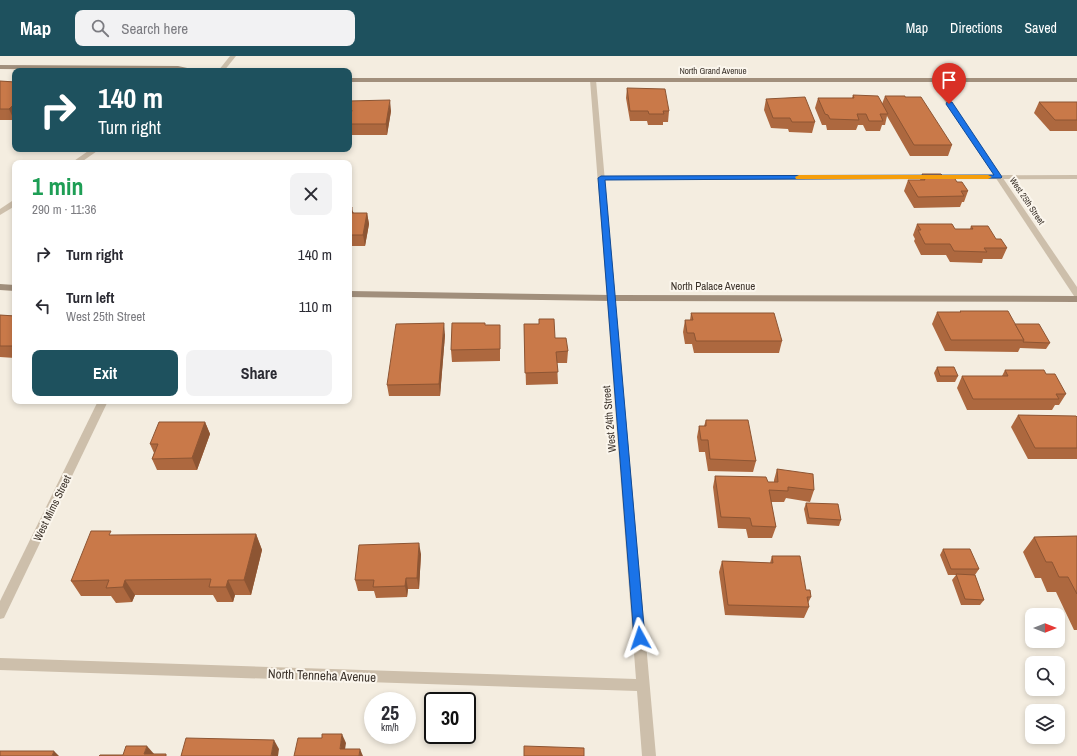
<!DOCTYPE html>
<meta charset="utf-8">
<style>
body{margin:0;font-family:"Archivo Narrow",sans-serif;background:#f2f2f3;color:#2b2b33;height:100vh;display:flex;flex-direction:column;font-size:15px;white-space:nowrap}
*{box-sizing:border-box;margin:0}
p{font-size:13px;color:#7c7c81}
.icon{flex:none;width:22px;height:22px;fill:none;stroke:currentColor;stroke-width:2;stroke-linecap:round;stroke-linejoin:round}
.map{position:relative;flex:1;overflow:hidden}
.panel{position:absolute;left:12px;top:104px;width:340px;height:244px;display:flex;flex-direction:column;background:#fff;border-radius:8px;box-shadow:0 2px 6px #0003}
.panel>*{flex:none}
.hud{position:absolute;left:12px;top:12px;width:340px;height:84px;border-radius:8px;box-shadow:0 2px 6px #0003;background:#1e515e;color:#fff;overflow:hidden}
.needle{width:26px;rotate:90deg}
.fabs{position:absolute;left:1025px;top:552px;display:grid;gap:8px}
.fabs a{display:grid;place-items:center;width:40px;height:40px;border-radius:8px;background:#fff;box-shadow:0 2px 6px #0003;font-size:20px}
.speed{position:absolute;left:364px;top:636px;display:flex;gap:8px;font-size:20px;font-weight:700;text-align:center}
.speed>*{display:grid;place-content:center;width:52px;height:52px;border-radius:50%;background:#fff;box-shadow:0 2px 6px #0003;line-height:1}
.speed small{font-size:10px;font-weight:400}
.speed .limit{border:2px solid #111;border-radius:6px;background:#fff;color:#111}
.pin{position:absolute;display:grid;place-items:center;width:34px;height:34px;color:#fff;margin:-41px -17px;border-radius:50% 50% 50% 0;rotate:-45deg;box-shadow:0 0 4px #0007}
.pin .icon{rotate:45deg}
.me{position:absolute;width:44px;margin:-22px;rotate:355deg;stroke-linejoin:round;filter:drop-shadow(0 0 3px #0008)}
.turn{display:flex;align-items:center;gap:14px;height:84px;padding:0 20px;font-size:18px}
.turn .icon{width:52px;height:52px;stroke-width:2.5}
.turn b{display:block;font-size:28px;line-height:34px}
.round{display:grid;place-items:center;flex:none;width:42px;height:42px;border-radius:8px;background:#f2f2f3}
.overview{display:flex;align-items:center;justify-content:space-between;height:68px;padding:0 20px}
h1{font-size:24px;font-weight:800;line-height:30px;color:#1e9e55}
.cta{display:flex;gap:8px;margin-top:auto;padding:8px 20px}
.cta a{flex:1;height:46px;border-radius:8px;background:#1e515e;color:#fff;font-size:16px;font-weight:800;line-height:46px;text-align:center}
.cta a+a{background:#f2f2f3;color:#2b2b33}
ul{padding:0;list-style:none}
li{display:flex;align-items:center;gap:12px;height:52px;padding:0 20px}
li div{flex:1}
li b{display:block;font-size:15px}
li em{font-style:normal}
header{display:flex;align-items:center;gap:24px;box-sizing:border-box;height:56px;padding:0 20px;background:#1e515e;color:#fff}
header strong{font-size:19px}
nav{display:flex;gap:22px;margin-inline-start:auto;font-size:14px}
.search{width:280px;height:36px;background:#f2f2f3;display:flex;align-items:center;gap:10px;box-sizing:border-box;padding:0 14px;border-radius:8px;color:#7c7c81;font-size:15px}
.map>svg:first-child{display:block}
.lines{fill:none;stroke-linecap:round;stroke-linejoin:round}
.lane{fill:#cdbfab;fill-rule:evenodd}
.street{fill:#cdbfab;fill-rule:evenodd}
.secondary{fill:#a18f7c;fill-rule:evenodd}
.wall{fill:#ad683f}
.shaded-wall{fill:#8d5533}
.building{fill:#c97949;stroke:#8d5533}
.route{fill:#1a73e8;stroke:#114b97}
.slow{fill:#f59e0b}
.labels{text-anchor:middle;stroke-width:4;stroke-linejoin:round;paint-order:stroke}
.far-street-label{font-size:9px;fill:#3b322a;stroke:#fbf6ed}
.street-label{font-size:11px;fill:#3b322a;stroke:#fbf6ed}
.near-street-label{font-size:13px;fill:#3b322a;stroke:#fbf6ed}
</style>
<header>
<strong>Map</strong>
<div class="search"><svg class="icon" aria-label="search" viewBox="0 0 24 24"><circle cx="10" cy="10" r="6"/><path d="M15 15l6 6"/></svg>Search here</div>
<nav><a>Map</a><a>Directions</a><a>Saved</a></nav>
</header>
<div class="map">
<svg width="1077" height="700" viewBox="0 0 1077 700">
<rect width="100%" height="100%" fill="#f4ede0"/>
<g class="lines">
<!-- lane -->
<path class="lane" d="M 1077,119 L 1077,123 L 601,124 L 597,122 L 601,120 Z"/>
<!-- street -->
<g class="street">
<path d="M 230,0 L 236,0 L 224,15 L 218,15 Z"/>
<path d="M 593,22 L 596,24 L 656,700 L 642,700 L 637,635 L 0,614 L 0,602 L 636,623 L 590,24 Z"/>
<path d="M 931,22 L 935,22 L 1077,231 L 1077,241 L 1074,240 L 930,23 Z"/>
<path d="M 91,93 L 100,93 L 80,107 L 71,107 Z"/>
<path d="M 12,145 L 15,145 L 15,150 L 0,159 L 0,153 Z"/>
<path d="M 98,345 L 108,345 L 4,562 L 0,563 L 0,545 Z"/>
</g>
<!-- secondary -->
<g class="secondary">
<path d="M 0,9 L 178,10 L 201,15 L 0,13 Z"/>
<rect x="349" y="22" width="728" height="4"/>
<path d="M 0,228 L 15,229 L 15,235 L 0,234 Z"/>
<path d="M 349,235 L 611,239 L 1077,240 L 1077,246 L 611,245 L 349,241 Z"/>
</g>
</g>
<!-- wall -->
<g class="wall">
<path d="M 0,25 L 15,26 L 15,63 L 14,64 L 0,64 Z"/>
<path d="M 627,32 L 669,55 L 668,66 L 663,66 L 663,69 L 648,69 L 647,65 L 630,65 L 626,42 Z"/>
<path d="M 853,39 L 882,48 L 885,40 L 952,89 L 948,100 L 910,100 L 887,60 L 885,69 L 882,69 L 880,75 L 866,75 L 863,69 L 858,69 L 856,74 L 827,74 L 826,69 L 822,69 L 815,52 L 818,42 L 852,42 Z"/>
<path d="M 766,43 L 815,66 L 812,77 L 789,76 L 788,73 L 771,72 L 764,54 Z"/>
<path d="M 349,45 L 391,55 L 387,79 L 351,79 L 349,70 L 350,65 L 349,65 Z"/>
<path d="M 1039,46 L 1077,46 L 1077,75 L 1050,75 L 1034,57 Z"/>
<path d="M 922,118 L 943,120 L 957,126 L 968,135 L 964,146 L 962,146 L 960,151 L 914,152 L 904,135 L 908,124 L 920,124 Z"/>
<path d="M 349,151 L 354,157 L 367,157 L 369,168 L 365,190 L 349,190 L 349,191 Z"/>
<path d="M 917,168 L 955,173 L 970,173 L 971,170 L 1007,192 L 1002,203 L 983,203 L 982,207 L 950,206 L 946,199 L 921,199 L 914,185 L 915,183 L 913,179 Z"/>
<path d="M 960,255 L 1015,268 L 1050,287 L 1046,293 L 1020,292 L 1018,296 L 945,295 L 932,268 L 937,256 L 960,256 Z"/>
<path d="M 691,257 L 782,285 L 779,297 L 694,297 L 692,288 L 685,288 L 683,276 L 685,264 L 690,264 Z"/>
<path d="M 0,259 L 15,260 L 15,302 L 0,301 Z"/>
<path d="M 524,268 L 539,268 L 555,282 L 568,295 L 567,307 L 557,307 L 558,328 L 526,329 Z"/>
<path d="M 485,269 L 500,280 L 500,305 L 452,306 L 451,294 Z"/>
<path d="M 445,279 L 440,340 L 389,340 L 387,329 Z"/>
<path d="M 937,311 L 958,320 L 955,326 L 937,326 L 934,317 Z"/>
<path d="M 1005,314 L 1046,318 L 1066,338 L 1059,349 L 1055,349 L 1052,354 L 967,354 L 957,332 L 962,320 L 1002,320 Z"/>
<path d="M 1018,359 L 1077,361 L 1077,403 L 1028,403 L 1011,371 Z"/>
<path d="M 706,364 L 756,405 L 753,416 L 708,415 L 705,396 L 699,396 L 697,381 L 699,370 L 704,370 Z"/>
<path d="M 205,366 L 210,378 L 197,414 L 157,414 L 152,403 L 154,397 L 150,388 Z"/>
<path d="M 777,413 L 814,434 L 810,446 L 786,442 L 784,446 L 771,446 L 776,471 L 772,482 L 748,482 L 746,473 L 718,472 L 713,431 L 715,420 L 768,426 L 774,426 L 774,424 Z"/>
<path d="M 806,447 L 841,464 L 839,470 L 807,468 L 804,453 Z"/>
<path d="M 256,478 L 262,494 L 251,539 L 235,539 L 233,546 L 217,546 L 213,539 L 135,539 L 132,546 L 116,547 L 111,540 L 81,540 L 71,525 L 113,479 Z"/>
<path d="M 1077,480 L 1077,574 L 1074,574 L 1056,536 L 1047,536 L 1041,522 L 1035,522 L 1023,496 L 1034,481 Z"/>
<path d="M 943,493 L 979,513 L 975,519 L 984,544 L 980,549 L 961,549 L 952,524 L 956,519 L 948,519 L 940,499 Z"/>
<path d="M 421,498 L 419,533 L 408,533 L 407,541 L 376,542 L 374,535 L 358,535 L 355,524 Z"/>
<path d="M 772,500 L 806,534 L 811,541 L 808,547 L 809,551 L 804,562 L 725,559 L 719,516 L 722,505 L 770,507 Z"/>
</g>
<!-- shaded-wall -->
<g class="shaded-wall">
<path d="M 390,44 L 391,55 L 387,79 L 386,68 Z"/>
<path d="M 15,47 L 15,63 L 14,64 L 9,53 Z"/>
<path d="M 352,151 L 354,162 L 351,157 Z"/>
<path d="M 367,157 L 369,168 L 365,190 L 363,179 Z"/>
<path d="M 444,267 L 445,279 L 440,340 L 439,328 Z"/>
<path d="M 205,366 L 210,378 L 197,414 L 192,402 Z"/>
<path d="M 256,478 L 262,494 L 251,539 L 244,524 Z"/>
<path d="M 419,487 L 421,498 L 419,533 L 417,522 Z"/>
<path d="M 406,522 L 408,533 L 407,541 L 405,530 Z"/>
<path d="M 125,524 L 135,539 L 132,546 L 123,531 Z"/>
<path d="M 228,524 L 235,539 L 233,546 L 226,531 Z"/>
<path d="M 342,678 L 346,687 L 344,700 L 340,693 Z"/>
<path d="M 274,684 L 279,693 L 278,700 L 271,700 Z"/>
<path d="M 147,690 L 155,699 L 144,698 Z"/>
<path d="M 360,693 L 363,700 L 359,700 Z"/>
<path d="M 54,695 L 59,700 L 52,700 Z"/>
</g>
<!-- building -->
<g class="building">
<path d="M 0,25 L 15,26 L 15,47 L 9,53 L 0,53 Z"/>
<path d="M 627,32 L 665,33 L 669,55 L 663,55 L 664,58 L 649,58 L 648,55 L 630,55 Z"/>
<path d="M 853,39 L 878,40 L 888,58 L 880,58 L 883,65 L 869,65 L 866,58 L 857,58 L 859,64 L 830,63 L 828,59 L 825,58 L 818,42 L 854,42 Z"/>
<path d="M 885,40 L 905,40 L 905,41 L 921,41 L 952,89 L 914,89 Z"/>
<path d="M 805,41 L 815,66 L 792,66 L 790,62 L 773,62 L 766,43 Z"/>
<path d="M 390,44 L 386,68 L 349,68 L 352,54 L 349,54 L 349,45 Z"/>
<path d="M 1039,46 L 1077,46 L 1077,64 L 1055,64 Z"/>
<path d="M 922,118 L 941,118 L 943,120 L 953,120 L 957,126 L 962,126 L 968,135 L 961,135 L 964,140 L 918,141 L 908,124 L 925,124 Z"/>
<path d="M 349,151 L 352,151 L 351,157 L 367,157 L 363,179 L 349,179 Z"/>
<path d="M 917,168 L 952,168 L 955,173 L 973,173 L 971,170 L 988,170 L 996,183 L 1001,183 L 1007,192 L 984,192 L 987,196 L 954,195 L 950,188 L 925,188 L 918,174 L 921,174 Z"/>
<path d="M 960,255 L 1008,255 L 1024,284 L 951,284 L 937,256 L 961,256 Z"/>
<path d="M 691,257 L 774,257 L 782,285 L 696,285 L 694,277 L 687,277 L 685,264 L 693,264 Z"/>
<path d="M 0,259 L 15,260 L 15,290 L 0,290 Z"/>
<path d="M 539,263 L 554,263 L 555,282 L 566,282 L 568,295 L 556,296 L 558,316 L 525,317 L 524,268 L 539,268 Z"/>
<path d="M 444,267 L 439,328 L 387,329 L 396,268 Z"/>
<path d="M 452,267 L 485,267 L 485,269 L 500,269 L 500,293 L 451,294 Z"/>
<path d="M 1015,268 L 1039,268 L 1050,287 L 1023,286 L 1024,284 Z"/>
<path d="M 937,311 L 954,311 L 958,320 L 940,320 Z"/>
<path d="M 1005,314 L 1044,314 L 1046,318 L 1055,318 L 1066,338 L 1056,338 L 1059,343 L 973,343 L 962,320 L 1008,320 Z"/>
<path d="M 1018,359 L 1076,360 L 1077,361 L 1077,392 L 1035,392 Z"/>
<path d="M 706,364 L 748,364 L 756,405 L 710,403 L 708,384 L 701,384 L 699,370 L 706,370 Z"/>
<path d="M 159,366 L 205,366 L 192,402 L 152,403 L 158,388 L 150,388 Z"/>
<path d="M 777,413 L 813,418 L 814,434 L 788,431 L 788,435 L 769,434 L 776,471 L 752,470 L 750,462 L 721,461 L 715,420 L 766,421 L 768,426 L 778,426 Z"/>
<path d="M 806,447 L 838,448 L 841,464 L 809,462 Z"/>
<path d="M 91,475 L 111,475 L 109,479 L 256,478 L 244,524 L 228,524 L 226,531 L 209,531 L 211,523 L 125,524 L 123,531 L 106,532 L 109,524 L 71,525 Z"/>
<path d="M 1077,480 L 1077,538 L 1068,521 L 1059,521 L 1052,506 L 1046,506 L 1034,481 Z"/>
<path d="M 419,487 L 417,522 L 406,522 L 405,530 L 373,531 L 374,524 L 355,524 L 359,489 Z"/>
<path d="M 943,493 L 970,493 L 979,513 L 951,513 Z"/>
<path d="M 772,500 L 800,500 L 806,534 L 810,534 L 811,541 L 807,541 L 809,551 L 728,549 L 722,505 L 773,507 Z"/>
<path d="M 956,518 L 975,519 L 984,544 L 965,543 Z"/>
<path d="M 322,678 L 342,678 L 340,693 L 360,693 L 359,700 L 294,700 L 298,682 L 322,682 Z"/>
<path d="M 186,682 L 274,684 L 271,700 L 181,700 Z"/>
<path d="M 126,690 L 147,690 L 144,698 L 166,698 L 166,700 L 99,700 L 100,699 L 123,699 Z"/>
<path d="M 524,690 L 584,692 L 584,700 L 524,700 Z"/>
<path d="M 0,695 L 54,695 L 52,700 L 0,700 Z"/>
</g>
<!-- route -->
<path class="route" d="M 947,46 L 952,46 L 1002,121 L 1001,122 L 605,124 L 645,582 L 644,586 L 640,588 L 636,586 L 634,582 L 598,122 L 601,120 L 994,119 L 946,48 Z"/>
<!-- slow -->
<path class="slow" d="M 799,119 L 988,119 L 992,121 L 988,123 L 796,123 L 795,121 Z"/>
<g class="labels">
<!-- far-street labels -->
<g class="far-street-label">
<text x="713" y="18">North Grand Avenue</text>
<text transform="translate(1027 145) rotate(56)" y="3">West 25th Street</text>
</g>
<!-- street labels -->
<g class="street-label">
<text x="713" y="234">North Palace Avenue</text>
<text transform="translate(609 363) rotate(-95)" y="4">West 24th Street</text>
<text transform="translate(52 452) rotate(-64)" y="4">West Mims Street</text>
</g>
<!-- near-street labels -->
<g class="near-street-label">
<text transform="translate(322 619) rotate(2)" y="5">North Tenneha Avenue</text>
</g>
</g>
</svg>
<div class="fabs">
<a><svg class="needle" viewBox="-14 -14 28 28"><path d="M0-13l5 13h-10z" fill="#e53935"/><path d="M0 13l5-13h-10z" fill="#7c7c81"/></svg></a>
<a><svg class="icon" aria-label="search" viewBox="0 0 24 24"><circle cx="10" cy="10" r="6"/><path d="M15 15l6 6"/></svg></a>
<a><svg class="icon" aria-label="layers" viewBox="0 0 24 24"><path d="M12 4l9 5-9 5-9-5zM3 14l9 5 9-5"/></svg></a>
</div>
<div class="speed"><div>25<small>km/h</small></div><div class="limit">30</div></div>
<div class="pin" style="left:949px;top:48px;background:#d93025"><svg class="icon" aria-label="arrive" viewBox="0 0 24 24"><path d="M6 21V4h12l-3 4 3 4H6"/></svg></div>
<svg class="me" style="left:640px;top:582px" viewBox="-20 -20 40 40"><path d="M0-17L14 15 0 8-14 15z" fill="#1a73e8" stroke="#fff" stroke-width="4"/></svg>
<div class="hud">
<div class="turn"><svg class="icon" aria-label="right" viewBox="0 0 24 24"><path d="M7 20v-9h11M14 6l5 5-5 5"/></svg><div><b>140 m</b>Turn right</div></div>
</div>
<section class="panel">
<div class="overview"><div><h1>1 min</h1><p>290 m · 11:36</p></div><a class="round"><svg class="icon" aria-label="close" viewBox="0 0 24 24"><path d="M6 6l12 12M18 6L6 18"/></svg></a></div>
<ul>
<li><svg class="icon" aria-label="right" viewBox="0 0 24 24"><path d="M7 20v-9h11M14 6l5 5-5 5"/></svg><div><b>Turn right</b></div><em>140 m</em></li>
<li><svg class="icon" aria-label="left" viewBox="0 0 24 24"><path d="M17 20v-9H6M10 6l-5 5 5 5"/></svg><div><b>Turn left</b><p>West 25th Street</p></div><em>110 m</em></li>
</ul>
<div class="cta"><a>Exit</a><a>Share</a></div>
</section>
</div>
